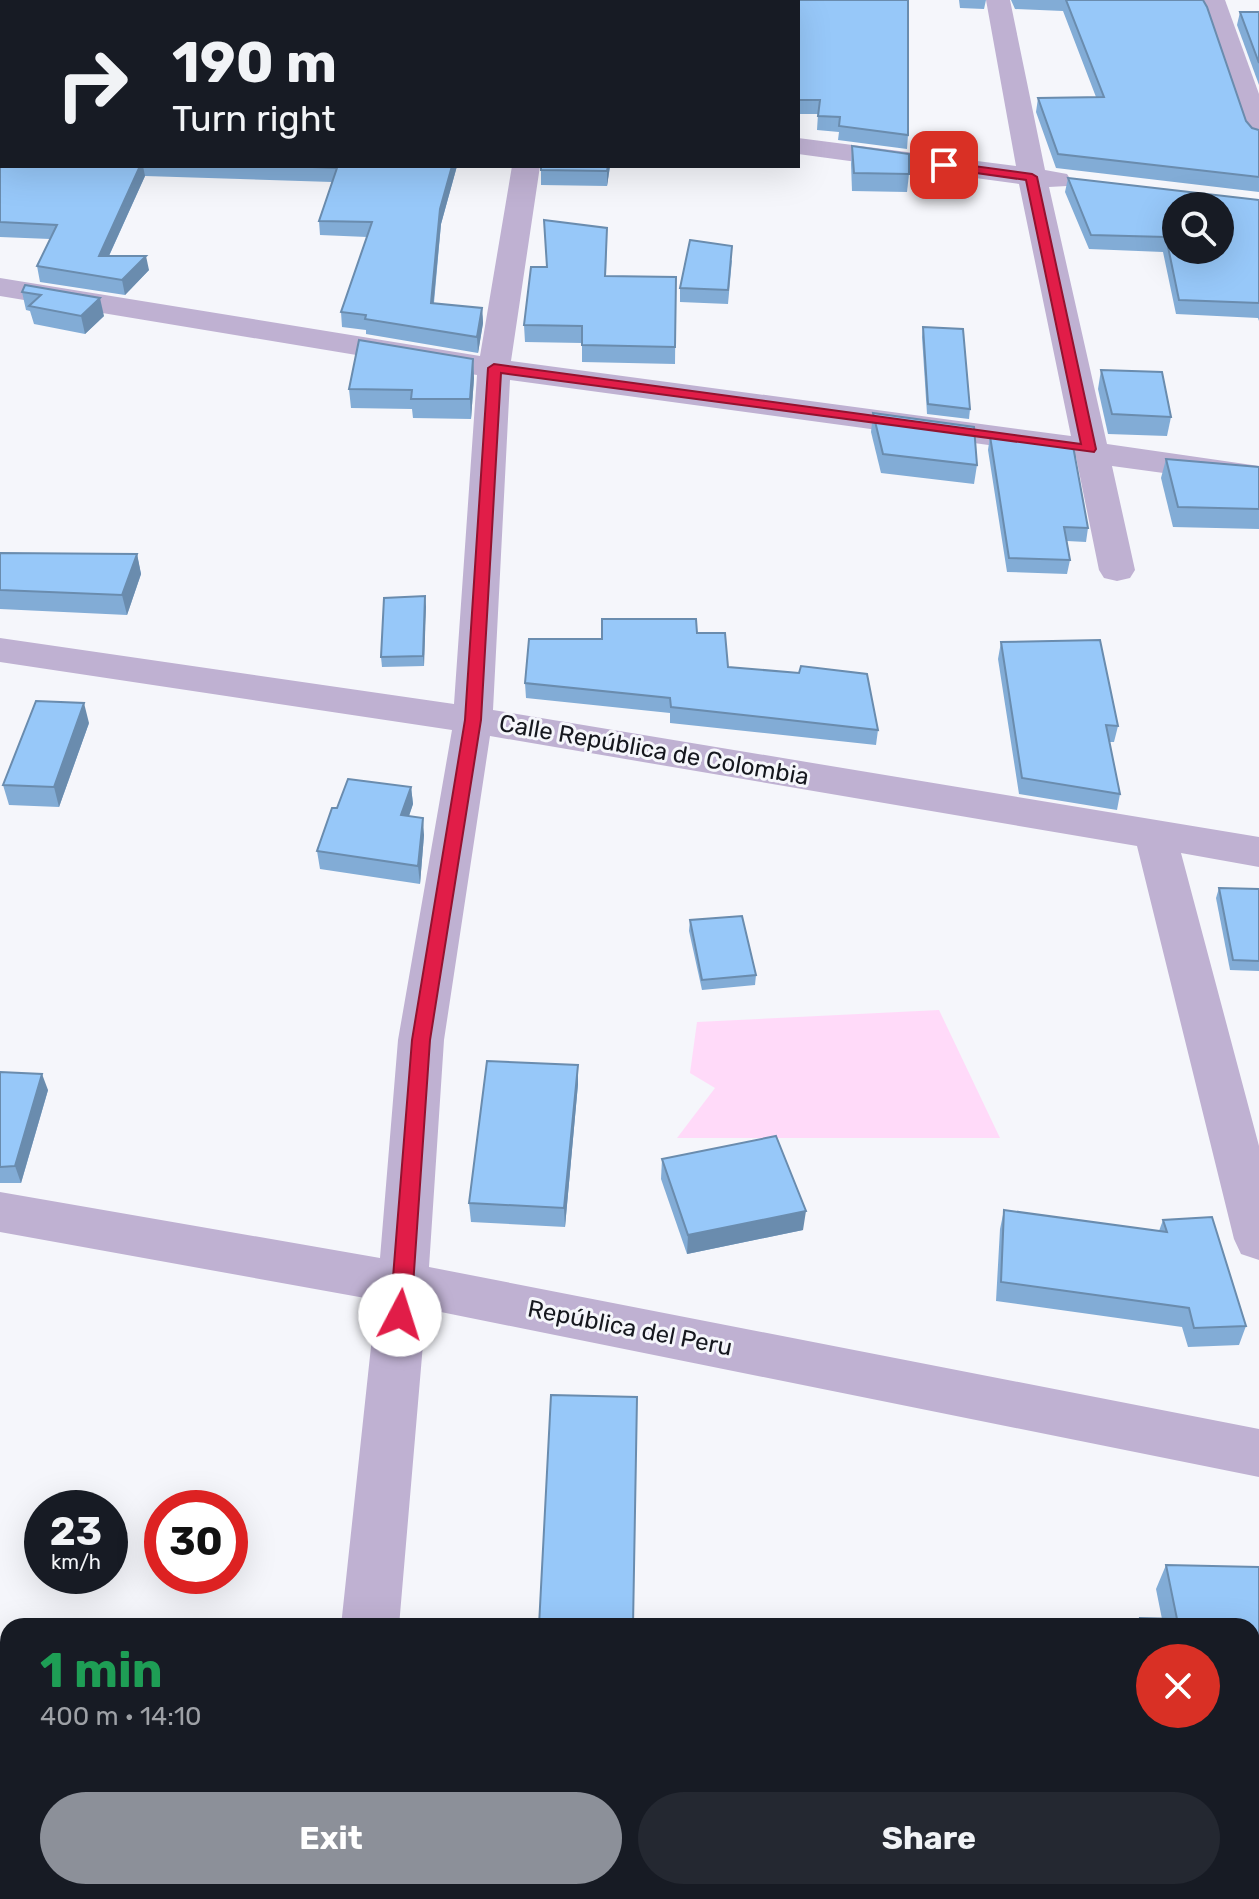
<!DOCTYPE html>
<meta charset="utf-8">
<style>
body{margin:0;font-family:Rubik,sans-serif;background:#242831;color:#f1f3f6;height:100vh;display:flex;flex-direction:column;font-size:30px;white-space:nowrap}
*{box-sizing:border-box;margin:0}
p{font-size:26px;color:#9ea1a6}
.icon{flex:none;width:44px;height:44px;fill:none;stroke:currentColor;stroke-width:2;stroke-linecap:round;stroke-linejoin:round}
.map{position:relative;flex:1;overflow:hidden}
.sheet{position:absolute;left:0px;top:1618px;width:1260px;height:282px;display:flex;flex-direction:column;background:#171b24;border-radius:24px 24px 0 0;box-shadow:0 8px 32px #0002}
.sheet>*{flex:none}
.top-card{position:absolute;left:0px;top:0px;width:800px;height:168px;box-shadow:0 8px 32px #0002;background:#171b24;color:#f1f3f6;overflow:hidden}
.fabs{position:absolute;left:1162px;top:192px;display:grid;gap:16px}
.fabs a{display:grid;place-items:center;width:72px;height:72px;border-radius:50%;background:#171b24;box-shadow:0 8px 32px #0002;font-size:40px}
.speed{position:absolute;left:24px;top:1490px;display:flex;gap:16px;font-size:40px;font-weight:700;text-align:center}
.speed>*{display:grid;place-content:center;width:104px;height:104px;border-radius:50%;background:#171b24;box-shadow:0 8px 32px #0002;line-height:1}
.speed small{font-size:20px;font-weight:400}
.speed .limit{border:12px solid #d22;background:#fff;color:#111}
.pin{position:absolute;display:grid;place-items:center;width:68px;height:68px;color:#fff;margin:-34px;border-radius:16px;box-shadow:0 4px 12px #0006}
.me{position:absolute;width:88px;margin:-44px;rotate:5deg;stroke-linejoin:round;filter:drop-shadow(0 0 6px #0008)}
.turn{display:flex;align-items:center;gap:28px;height:168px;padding:0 40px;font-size:36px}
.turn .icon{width:104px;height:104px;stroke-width:2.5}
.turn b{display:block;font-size:56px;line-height:68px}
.round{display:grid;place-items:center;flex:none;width:84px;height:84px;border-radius:42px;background:#242831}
.head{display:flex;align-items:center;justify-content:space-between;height:136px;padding:0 40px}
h1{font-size:48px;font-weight:700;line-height:60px;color:#1e9e55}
.action{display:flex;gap:16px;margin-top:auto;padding:16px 40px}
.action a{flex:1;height:92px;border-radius:48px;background:#8c9099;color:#fff;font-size:32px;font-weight:700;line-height:92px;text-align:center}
.action a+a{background:#242831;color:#f1f3f6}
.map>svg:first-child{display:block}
.green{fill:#ffdaf9}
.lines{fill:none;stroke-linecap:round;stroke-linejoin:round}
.minor{fill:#bfb1d2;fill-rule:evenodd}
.wall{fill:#82acd6}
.shaded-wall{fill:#6a8cae}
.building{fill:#97c8f9;stroke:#6a8cae;stroke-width:2;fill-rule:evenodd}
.route{fill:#e11d48;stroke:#92132f;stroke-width:2}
.labels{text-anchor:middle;stroke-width:6;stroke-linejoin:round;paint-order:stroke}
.street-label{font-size:24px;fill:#16181f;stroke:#f5f6fb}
</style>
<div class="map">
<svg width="1259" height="1899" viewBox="0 0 1259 1899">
<rect width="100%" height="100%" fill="#f5f6fb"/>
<!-- green -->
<path class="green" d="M 939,1010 L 1000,1138 L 677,1138 L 715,1088 L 690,1073 L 697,1022 Z"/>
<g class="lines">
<!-- minor -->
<g class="minor">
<path d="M 986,0 L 1010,0 L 1045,170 L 1067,174 L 1071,180 L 1067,186 L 1049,187 L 1107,444 L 1259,466 L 1259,486 L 1112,466 L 1135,570 L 1130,578 L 1117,581 L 1104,578 L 1099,570 L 1076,457 L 510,380 L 493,710 L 1259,837 L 1259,867 L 1181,853 L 1259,1146 L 1259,1260 L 1241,1254 L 1234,1239 L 1137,846 L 490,736 L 444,1040 L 429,1267 L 1259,1429 L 1259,1477 L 426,1309 L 399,1626 L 341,1626 L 376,1300 L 0,1232 L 0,1192 L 380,1258 L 398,1040 L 452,730 L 0,662 L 0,638 L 454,704 L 477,375 L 0,296 L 0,278 L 480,356 L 512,166 L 540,166 L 511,361 L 1071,436 L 1019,184 L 798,154 L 798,138 L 1016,166 Z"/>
<path d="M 1201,0 L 1225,0 L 1259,94 L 1259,141 L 1249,139 L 1245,133 Z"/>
<path d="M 0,35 L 2,36 L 2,52 L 0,51 Z"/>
<path d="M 312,1892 L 376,1892 L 375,1899 L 311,1899 Z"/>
</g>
</g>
<!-- wall -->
<g class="wall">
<path d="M 0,0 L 908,0 L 908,135 L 907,149 L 838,140 L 839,132 L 817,130 L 818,114 L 798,114 L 798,2 L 2,2 L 2,24 L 0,24 Z"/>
<path d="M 959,0 L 986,0 L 984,9 L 960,8 Z"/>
<path d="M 1011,0 L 1203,0 L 1246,121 L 1252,128 L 1259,130 L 1259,192 L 1056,168 L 1036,112 L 1038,98 L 1096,97 L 1063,11 L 1015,9 Z"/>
<path d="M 1240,12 L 1259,12 L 1259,85 L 1237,25 Z"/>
<path d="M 0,65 L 2,166 L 457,166 L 441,224 L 434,303 L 482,308 L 483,323 L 478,353 L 366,334 L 366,330 L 342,327 L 341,312 L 367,237 L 320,235 L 319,221 L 332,182 L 145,176 L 109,256 L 149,270 L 125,295 L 40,282 L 37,266 L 50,239 L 0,237 Z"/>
<path d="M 852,146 L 909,174 L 907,192 L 852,191 L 851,164 Z"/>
<path d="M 541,166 L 610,166 L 607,186 L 541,185 Z"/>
<path d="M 1068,178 L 1259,200 L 1259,321 L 1258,318 L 1176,314 L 1163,252 L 1089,249 L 1065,192 Z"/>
<path d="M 607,228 L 606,276 L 676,277 L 675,364 L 582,362 L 582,343 L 525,342 L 524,325 L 547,267 Z"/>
<path d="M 732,260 L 728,304 L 680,302 L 680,288 Z"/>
<path d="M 25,285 L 104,316 L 85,334 L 34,324 L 30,311 L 26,310 L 22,292 Z"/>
<path d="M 923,327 L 970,409 L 969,419 L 927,414 L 922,337 Z"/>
<path d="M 473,359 L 474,378 L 471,419 L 413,418 L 412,409 L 351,408 L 349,389 Z"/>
<path d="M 1101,370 L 1171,417 L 1167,436 L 1108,434 L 1098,389 Z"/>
<path d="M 873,413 L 977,465 L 974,484 L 881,473 L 871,432 Z"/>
<path d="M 990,436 L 1088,528 L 1086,542 L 1067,541 L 1070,560 L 1067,574 L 1007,572 L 988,450 Z"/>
<path d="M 1166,459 L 1259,467 L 1259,529 L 1173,527 L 1161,478 Z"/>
<path d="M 0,553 L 137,554 L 141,574 L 127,615 L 0,609 Z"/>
<path d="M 425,596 L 424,666 L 382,667 L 381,657 Z"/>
<path d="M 697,633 L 728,667 L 878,730 L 876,745 L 670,723 L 670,713 L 526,698 L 525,683 L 602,639 Z"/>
<path d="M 1001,642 L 1118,726 L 1114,742 L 1109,742 L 1120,794 L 1117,810 L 1019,794 L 998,659 Z"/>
<path d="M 89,723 L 59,807 L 9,805 L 3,785 Z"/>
<path d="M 411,787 L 413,804 L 409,816 L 424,835 L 420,884 L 320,869 L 317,851 L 337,808 Z"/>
<path d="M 1219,888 L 1259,889 L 1259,971 L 1230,970 L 1216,898 Z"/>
<path d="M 690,920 L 756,975 L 755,985 L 702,990 L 689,931 Z"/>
<path d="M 578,1065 L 578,1084 L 565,1227 L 471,1222 L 469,1203 Z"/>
<path d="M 0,1072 L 48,1090 L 21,1183 L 0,1183 Z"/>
<path d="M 662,1159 L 803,1230 L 687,1254 L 661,1179 Z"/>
<path d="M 1004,1210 L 1159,1231 L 1163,1220 L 1246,1326 L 1239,1345 L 1188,1347 L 1182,1327 L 996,1301 L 1000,1229 Z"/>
<path d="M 1166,1565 L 1259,1567 L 1259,1764 L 1252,1764 L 1252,1626 L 1136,1626 L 1140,1618 L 1162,1619 L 1156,1589 Z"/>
<path d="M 519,1892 L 519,1899 L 440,1899 Z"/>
</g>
<!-- shaded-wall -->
<g class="shaded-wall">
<path d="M 140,166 L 143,166 L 145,176 L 102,271 L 99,256 Z"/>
<path d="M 452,166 L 457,166 L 441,224 L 432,318 L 431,303 L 440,209 Z"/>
<path d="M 608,166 L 610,166 L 607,186 L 607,171 Z"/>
<path d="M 146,256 L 149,270 L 125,295 L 122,280 Z"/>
<path d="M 100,298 L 104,316 L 85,334 L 81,316 Z"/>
<path d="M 482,308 L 483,323 L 478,353 L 477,337 Z"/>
<path d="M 473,359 L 474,378 L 471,419 L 470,399 Z"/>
<path d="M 137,554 L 141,574 L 127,615 L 122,595 Z"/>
<path d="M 425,596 L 426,607 L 424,666 L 423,656 Z"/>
<path d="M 84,703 L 89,723 L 59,807 L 54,787 Z"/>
<path d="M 411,787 L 413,804 L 403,833 L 401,815 Z"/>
<path d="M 423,818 L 424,835 L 420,884 L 418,866 Z"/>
<path d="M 578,1065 L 578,1084 L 565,1227 L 564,1208 Z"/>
<path d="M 42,1074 L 48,1090 L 21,1183 L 15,1166 Z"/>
<path d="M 806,1211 L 803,1230 L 687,1254 L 688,1235 Z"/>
<path d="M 515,1892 L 519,1892 L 519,1899 L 516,1899 Z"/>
</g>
<!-- building -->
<g class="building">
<path d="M 0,0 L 908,0 L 908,135 L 839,126 L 840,117 L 818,116 L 820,100 L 798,100 L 798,2 L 2,2 L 2,10 L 0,10 Z"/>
<path d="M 1066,0 L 1203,0 L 1207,7 L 1246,121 L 1252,128 L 1259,130 L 1259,177 L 1058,154 L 1038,98 L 1104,97 Z"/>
<path d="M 1240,12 L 1259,12 L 1259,63 Z"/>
<path d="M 0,65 L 2,65 L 2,166 L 140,166 L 99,256 L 146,256 L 122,280 L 37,266 L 57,225 L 0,222 Z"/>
<path d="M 852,146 L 909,154 L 909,174 L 854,173 Z"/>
<path d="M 288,166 L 452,166 L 440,209 L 431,303 L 482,308 L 477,337 L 365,319 L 366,315 L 341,312 L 372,222 L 319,221 L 337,168 Z"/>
<path d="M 541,166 L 608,166 L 607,171 L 541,170 Z"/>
<path d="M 1068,178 L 1259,200 L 1259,303 L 1179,300 L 1166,237 L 1091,235 ZM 1176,206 L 1220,206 L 1220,250 L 1176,250 Z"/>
<path d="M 544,220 L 607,228 L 605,276 L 676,277 L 675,347 L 582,345 L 582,326 L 524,325 L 531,267 L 547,267 Z"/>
<path d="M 690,240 L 732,246 L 728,290 L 680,288 Z"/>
<path d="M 25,285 L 100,298 L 81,316 L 29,306 L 41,295 L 22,292 Z"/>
<path d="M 923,327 L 963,329 L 970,409 L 928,404 Z"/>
<path d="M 359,340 L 473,359 L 470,399 L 411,399 L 412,390 L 349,389 Z"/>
<path d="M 1101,370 L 1162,372 L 1171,417 L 1112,414 Z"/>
<path d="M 873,413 L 974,427 L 977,465 L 883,454 Z"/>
<path d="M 990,436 L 1073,446 L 1088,528 L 1064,527 L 1070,560 L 1009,558 Z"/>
<path d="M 1166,459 L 1259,467 L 1259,509 L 1178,507 Z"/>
<path d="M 0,553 L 137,554 L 122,595 L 0,590 Z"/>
<path d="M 425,596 L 423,656 L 381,657 L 384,598 Z"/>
<path d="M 602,619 L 696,619 L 697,633 L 725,633 L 728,667 L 799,673 L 801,666 L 867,674 L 878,730 L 671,707 L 670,698 L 525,683 L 529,639 L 602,639 Z"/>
<path d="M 1100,640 L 1118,726 L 1106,725 L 1120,794 L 1022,778 L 1001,642 Z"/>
<path d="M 36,701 L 84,703 L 54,787 L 3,785 Z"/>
<path d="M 348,779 L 411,787 L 401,815 L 423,818 L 418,866 L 317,851 L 332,808 L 337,808 Z"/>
<path d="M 1219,888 L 1259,889 L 1259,961 L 1233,960 Z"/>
<path d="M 742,916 L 756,975 L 702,980 L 690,920 Z"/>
<path d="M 487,1061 L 578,1065 L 564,1208 L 469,1203 Z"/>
<path d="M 0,1072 L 42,1074 L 15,1166 L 0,1167 Z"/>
<path d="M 776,1136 L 806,1211 L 688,1235 L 662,1159 Z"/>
<path d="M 1004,1210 L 1167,1232 L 1163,1220 L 1212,1217 L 1246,1326 L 1194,1328 L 1189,1308 L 1001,1282 Z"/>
<path d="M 551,1395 L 637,1397 L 633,1626 L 539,1626 Z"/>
<path d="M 1166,1565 L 1259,1567 L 1259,1742 L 1252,1742 L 1252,1626 L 1141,1626 L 1140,1618 L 1177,1619 Z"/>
<path d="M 441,1892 L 515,1892 L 515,1895 L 509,1895 L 509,1899 L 440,1899 Z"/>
</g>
<!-- route -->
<path class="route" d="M 944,162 L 1032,174 L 1037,177 L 1096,449 L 1094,452 L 501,373 L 481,720 L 430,1040 L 411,1315 L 408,1321 L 400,1324 L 393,1321 L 390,1315 L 412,1040 L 465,720 L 488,368 L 494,364 L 1081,444 L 1026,180 L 940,168 L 940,163 Z"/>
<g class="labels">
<!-- street labels -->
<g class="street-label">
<text transform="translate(654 750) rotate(10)" y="8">Calle República de Colombia</text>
<text transform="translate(630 1328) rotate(11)" y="8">República del Peru</text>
</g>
</g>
</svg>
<div class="fabs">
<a><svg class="icon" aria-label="search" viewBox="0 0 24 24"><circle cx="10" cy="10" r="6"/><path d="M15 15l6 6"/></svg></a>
</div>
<div class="speed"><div>23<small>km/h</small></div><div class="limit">30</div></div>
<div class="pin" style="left:944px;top:165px;background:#d93025"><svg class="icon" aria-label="arrive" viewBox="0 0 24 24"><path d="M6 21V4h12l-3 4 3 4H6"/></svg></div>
<svg class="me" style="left:400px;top:1315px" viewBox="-20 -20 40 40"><circle r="19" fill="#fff"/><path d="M0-13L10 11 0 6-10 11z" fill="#e11d48"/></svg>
<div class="top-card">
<div class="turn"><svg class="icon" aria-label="right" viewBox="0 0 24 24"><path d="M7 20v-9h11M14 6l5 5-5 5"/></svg><div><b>190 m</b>Turn right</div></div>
</div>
<section class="sheet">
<div class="head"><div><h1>1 min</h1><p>400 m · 14:10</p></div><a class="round" style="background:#d93025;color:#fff"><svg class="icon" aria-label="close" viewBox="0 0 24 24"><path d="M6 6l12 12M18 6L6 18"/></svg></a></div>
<div class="action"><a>Exit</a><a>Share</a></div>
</section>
</div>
